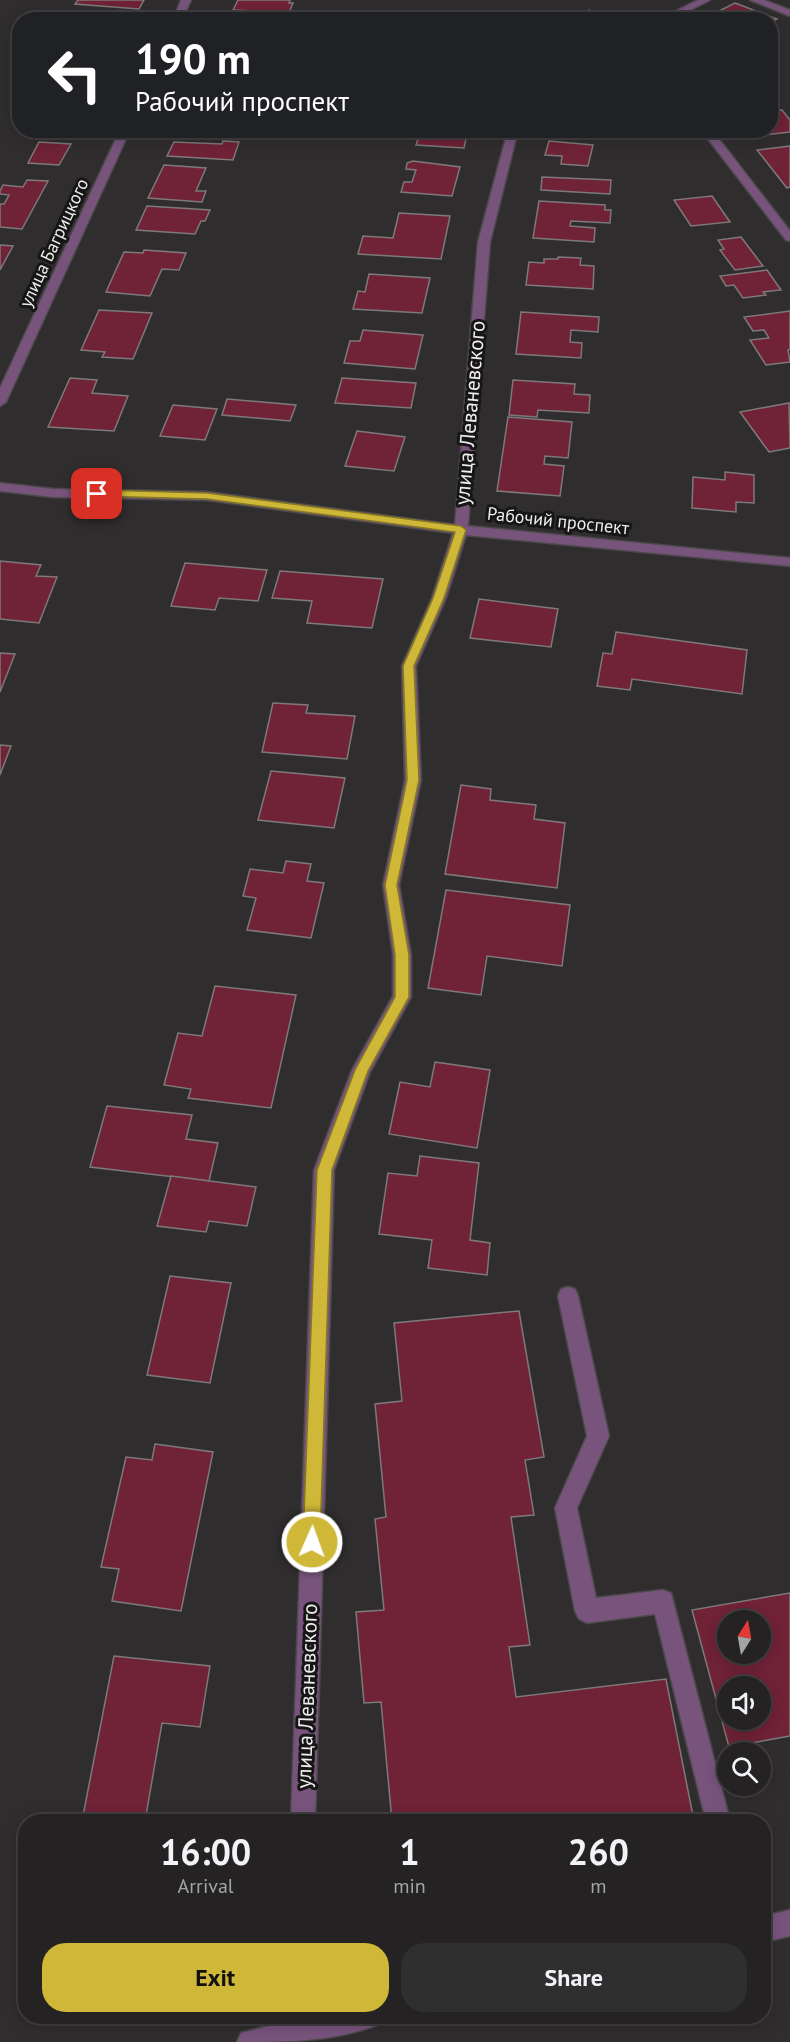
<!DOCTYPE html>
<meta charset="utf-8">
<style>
body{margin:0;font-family:"PT Sans",sans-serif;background:#302f30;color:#f1f3f6;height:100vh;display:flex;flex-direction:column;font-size:22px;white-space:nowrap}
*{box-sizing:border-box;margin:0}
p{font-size:20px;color:#a3a4a6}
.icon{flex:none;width:33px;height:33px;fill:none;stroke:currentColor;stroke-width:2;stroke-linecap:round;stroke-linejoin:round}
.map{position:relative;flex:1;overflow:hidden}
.details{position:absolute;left:18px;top:1814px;width:753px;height:210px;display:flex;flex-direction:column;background:#242223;border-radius:24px;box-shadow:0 3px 15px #0003,0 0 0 2px #413f41}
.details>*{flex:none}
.hud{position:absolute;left:12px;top:12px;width:766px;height:126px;border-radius:24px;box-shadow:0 3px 15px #0003,0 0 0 2px #413f41;background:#202124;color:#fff;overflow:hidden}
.needle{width:39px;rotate:11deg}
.buttons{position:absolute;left:717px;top:1610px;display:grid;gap:12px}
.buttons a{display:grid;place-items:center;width:54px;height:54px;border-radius:50%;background:#242223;box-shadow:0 3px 15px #0003,0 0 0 2px #413f41;font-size:30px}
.pin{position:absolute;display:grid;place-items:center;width:51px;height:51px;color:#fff;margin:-26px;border-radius:12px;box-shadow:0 3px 9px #0006}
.me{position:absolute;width:66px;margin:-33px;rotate:2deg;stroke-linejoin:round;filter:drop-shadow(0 0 4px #0008)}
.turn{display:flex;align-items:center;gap:21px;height:126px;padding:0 24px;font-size:27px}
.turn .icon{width:78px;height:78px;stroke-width:2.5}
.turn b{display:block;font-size:42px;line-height:51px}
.eta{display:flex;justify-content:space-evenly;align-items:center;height:102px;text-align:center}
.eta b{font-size:36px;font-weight:600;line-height:42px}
.primary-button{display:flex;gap:12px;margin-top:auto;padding:12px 24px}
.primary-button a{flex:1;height:69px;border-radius:24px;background:#cfb837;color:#111;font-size:24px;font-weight:600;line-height:69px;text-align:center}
.primary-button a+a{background:#302f30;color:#f1f3f6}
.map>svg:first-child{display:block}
.building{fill:#702237;stroke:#7d797a;stroke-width:1.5;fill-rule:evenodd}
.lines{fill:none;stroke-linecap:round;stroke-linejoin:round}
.minor-casing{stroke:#4b484a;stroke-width:3}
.minor{fill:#78547d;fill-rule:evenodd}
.route{fill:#cfb837;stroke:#877824;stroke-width:1.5}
.labels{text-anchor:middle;stroke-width:6;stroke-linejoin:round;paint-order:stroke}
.far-street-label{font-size:18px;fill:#efedee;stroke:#171617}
.street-label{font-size:21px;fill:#efedee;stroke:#171617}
</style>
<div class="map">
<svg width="790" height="2042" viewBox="0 0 790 2042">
<rect width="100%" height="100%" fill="#302d2f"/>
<!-- building -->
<g class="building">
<path d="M 78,0 L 144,0 L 139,9 L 75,4 Z"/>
<path d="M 238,0 L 290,0 L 289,3 L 293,3 L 287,17 L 253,15 L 255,11 L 233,10 Z"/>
<path d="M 735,3 L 777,19 L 771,22 L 771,20 L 736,20 L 717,12 Z"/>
<path d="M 589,10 L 606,18 L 568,20 Z"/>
<path d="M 66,12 L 111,14 L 109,20 L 61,20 Z"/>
<path d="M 553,13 L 565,18 L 536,20 Z"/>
<path d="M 782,110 L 790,120 L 790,132 L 748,137 L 742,130 L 771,130 L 771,111 Z"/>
<path d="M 180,130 L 214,130 L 212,135 L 179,133 Z"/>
<path d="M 421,130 L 468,130 L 464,148 L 416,145 Z"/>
<path d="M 223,141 L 239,142 L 233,160 L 167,156 L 174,142 L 222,144 Z"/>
<path d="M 549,141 L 593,145 L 588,166 L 561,164 L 562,156 L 545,155 Z"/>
<path d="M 39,142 L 71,144 L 59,165 L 28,163 Z"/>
<path d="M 790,146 L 790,187 L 787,188 L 757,150 Z"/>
<path d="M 413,161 L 460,167 L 452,196 L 401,192 L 404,182 L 412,182 L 416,170 L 406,169 L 407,163 Z"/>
<path d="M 164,165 L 206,168 L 196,191 L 206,191 L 202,202 L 148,198 Z"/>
<path d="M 542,177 L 611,180 L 610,194 L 541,190 Z"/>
<path d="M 27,180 L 48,181 L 22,229 L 0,227 L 0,204 L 4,204 L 9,195 L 0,194 L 0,191 L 3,185 L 23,187 Z"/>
<path d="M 712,196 L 730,222 L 691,226 L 674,200 Z"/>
<path d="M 539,201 L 605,205 L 605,210 L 611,210 L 610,223 L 571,221 L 570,226 L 595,228 L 594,242 L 533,238 Z"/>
<path d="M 147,206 L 210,210 L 205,221 L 201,221 L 195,234 L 136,230 Z"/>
<path d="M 399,213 L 450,216 L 441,259 L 358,254 L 363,236 L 393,238 Z"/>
<path d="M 741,237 L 763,266 L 735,270 L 720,250 L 724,249 L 718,240 Z"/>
<path d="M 0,245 L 13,246 L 0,270 Z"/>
<path d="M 144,250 L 186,253 L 179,270 L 162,269 L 150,296 L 106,292 L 124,252 L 143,253 Z"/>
<path d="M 558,257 L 581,258 L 580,265 L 594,266 L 593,289 L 526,285 L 529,262 L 544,263 L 544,259 L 558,259 Z"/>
<path d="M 767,270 L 781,290 L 763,292 L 766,295 L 743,298 L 734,285 L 726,286 L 720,276 Z"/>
<path d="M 369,274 L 430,278 L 422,313 L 353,309 L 358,291 L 365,292 Z"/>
<path d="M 99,310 L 152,313 L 133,359 L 102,357 L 105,352 L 81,350 Z"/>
<path d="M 790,311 L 790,349 L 788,350 L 790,362 L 766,365 L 750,340 L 769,338 L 764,330 L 753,331 L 744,317 Z"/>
<path d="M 521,312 L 599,317 L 598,332 L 571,330 L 570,342 L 582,343 L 581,358 L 516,354 Z"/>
<path d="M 363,330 L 423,335 L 415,369 L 344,363 L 350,341 L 360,341 Z"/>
<path d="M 70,378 L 97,380 L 92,393 L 128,396 L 114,431 L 48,427 Z"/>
<path d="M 342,378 L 416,383 L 411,408 L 335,403 Z"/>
<path d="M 513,380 L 575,384 L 574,394 L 590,395 L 589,413 L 538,410 L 537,417 L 509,415 Z"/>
<path d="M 227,399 L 296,405 L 290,421 L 222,415 Z"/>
<path d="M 789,403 L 790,448 L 769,452 L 740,412 Z"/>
<path d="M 173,405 L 217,409 L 205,440 L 160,436 Z"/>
<path d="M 508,417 L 572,422 L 568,458 L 545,456 L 544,464 L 564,466 L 560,496 L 497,491 Z"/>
<path d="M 357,431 L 405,437 L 394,471 L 345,466 Z"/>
<path d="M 725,472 L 754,475 L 754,503 L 736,502 L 736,512 L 692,508 L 693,477 L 725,480 Z"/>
<path d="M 0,561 L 41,565 L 36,576 L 57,577 L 39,623 L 0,619 Z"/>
<path d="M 185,563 L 267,570 L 258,601 L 219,598 L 215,610 L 171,606 Z"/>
<path d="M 280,571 L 383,579 L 372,628 L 307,623 L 312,601 L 272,598 Z"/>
<path d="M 479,599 L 558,609 L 551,647 L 470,638 Z"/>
<path d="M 616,632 L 747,650 L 742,694 L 632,679 L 630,690 L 597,686 L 603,653 L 612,654 Z"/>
<path d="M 0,653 L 15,654 L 0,692 Z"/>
<path d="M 273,703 L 308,705 L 306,713 L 355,716 L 347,759 L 262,752 Z"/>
<path d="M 0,745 L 11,746 L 0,775 Z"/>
<path d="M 271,771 L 345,778 L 334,828 L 258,820 Z"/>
<path d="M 461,785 L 491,789 L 490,800 L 536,805 L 534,819 L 565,823 L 557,888 L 445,874 Z"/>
<path d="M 286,861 L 311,864 L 307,881 L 324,883 L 311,938 L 247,930 L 256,898 L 243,896 L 250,869 L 283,873 Z"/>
<path d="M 446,890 L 570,905 L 562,966 L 487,956 L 481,995 L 428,988 Z"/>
<path d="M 215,986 L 296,995 L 271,1108 L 188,1098 L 191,1089 L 164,1085 L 178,1033 L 202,1036 Z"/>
<path d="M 435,1062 L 490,1070 L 477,1148 L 389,1134 L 400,1082 L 430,1087 Z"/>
<path d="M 107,1106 L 192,1115 L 186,1139 L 218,1143 L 209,1181 L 90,1167 Z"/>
<path d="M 420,1156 L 479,1163 L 470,1240 L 490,1243 L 487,1275 L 428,1268 L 432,1240 L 379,1234 L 388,1173 L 417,1176 Z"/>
<path d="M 171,1176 L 256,1187 L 247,1226 L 209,1221 L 206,1232 L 157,1226 Z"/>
<path d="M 170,1276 L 231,1283 L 210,1383 L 147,1375 Z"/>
<path d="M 519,1311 L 544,1457 L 525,1460 L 534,1515 L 511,1517 L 530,1645 L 509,1647 L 516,1697 L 666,1679 L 694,1821 L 392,1821 L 381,1702 L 364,1703 L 356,1612 L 384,1610 L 375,1519 L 386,1517 L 375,1404 L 402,1401 L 394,1323 Z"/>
<path d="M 155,1444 L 213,1452 L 181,1611 L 112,1601 L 119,1569 L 101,1567 L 126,1457 L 152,1460 Z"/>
<path d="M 790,1593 L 790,1736 L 729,1747 L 692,1610 ZM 728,1620 L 760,1620 L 760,1653 L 728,1653 ZM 728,1686 L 760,1686 L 760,1719 L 728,1719 Z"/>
<path d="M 114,1656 L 210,1666 L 200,1727 L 162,1723 L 145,1821 L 82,1821 Z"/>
</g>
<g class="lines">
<defs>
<g id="minor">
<path d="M 181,0 L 191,0 L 182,20 L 173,20 Z"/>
<path d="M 698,0 L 710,0 L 671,20 L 658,20 Z"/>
<path d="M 750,0 L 764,0 L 790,10 L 790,16 Z"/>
<path d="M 120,130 L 130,130 L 6,402 L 0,406 L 0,388 Z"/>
<path d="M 508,130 L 518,130 L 490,242 L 468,526 L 790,558 L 790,566 L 466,535 L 446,598 L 416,666 L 421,780 L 399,885 L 411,955 L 411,997 L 370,1072 L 334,1170 L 315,1821 L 291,1821 L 314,1170 L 352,1070 L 393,996 L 393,955 L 383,885 L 405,780 L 402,666 L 432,598 L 453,533 L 207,500 L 53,497 L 0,491 L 0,483 L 53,489 L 207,492 L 455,525 L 478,242 Z"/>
<path d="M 701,130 L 712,130 L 790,231 L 790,241 L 786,240 Z"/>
<path d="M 568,1287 L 575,1289 L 578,1296 L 609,1436 L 577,1508 L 596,1598 L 663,1590 L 671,1593 L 730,1821 L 706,1821 L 655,1614 L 587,1623 L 579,1619 L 575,1611 L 555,1508 L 587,1436 L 558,1296 L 561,1289 Z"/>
<path d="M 790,1910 L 790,1936 L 764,1942 L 764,1916 Z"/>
<path d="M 307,2016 L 381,2016 L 377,2025 C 333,2042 284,2042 237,2042 L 241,2033 Z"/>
</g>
</defs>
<!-- minor casing -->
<use href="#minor" class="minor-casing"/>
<!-- minor -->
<use href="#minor" class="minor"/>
</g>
<!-- route -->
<path class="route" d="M 97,490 L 207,493 L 461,526 L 466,530 L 444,598 L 414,666 L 419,780 L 397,885 L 409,955 L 409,997 L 368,1071 L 332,1170 L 320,1542 L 318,1548 L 312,1551 L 306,1548 L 303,1542 L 317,1170 L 355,1070 L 395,997 L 395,955 L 385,885 L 407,780 L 403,666 L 433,598 L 455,532 L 207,499 L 93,496 L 93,491 Z"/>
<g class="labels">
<!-- far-street labels -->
<g class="far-street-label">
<text transform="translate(54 243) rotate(-65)" y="6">улица Багрицкого</text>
<text transform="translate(558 521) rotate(6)" y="6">Рабочий проспект</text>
</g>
<!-- street labels -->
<g class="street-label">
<text transform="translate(470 413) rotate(-85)" y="7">улица Леваневского</text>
<text transform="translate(307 1696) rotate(-88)" y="7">улица Леваневского</text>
</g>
</g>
</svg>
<div class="buttons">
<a><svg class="needle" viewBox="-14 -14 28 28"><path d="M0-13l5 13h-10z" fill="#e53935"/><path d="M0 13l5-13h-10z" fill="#a3a4a6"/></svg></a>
<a><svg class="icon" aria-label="sound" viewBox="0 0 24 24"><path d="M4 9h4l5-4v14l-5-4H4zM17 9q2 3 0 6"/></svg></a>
<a><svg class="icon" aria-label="search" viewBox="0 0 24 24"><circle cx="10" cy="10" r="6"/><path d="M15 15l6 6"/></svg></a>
</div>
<div class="pin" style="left:97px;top:494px;background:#d93025"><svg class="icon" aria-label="arrive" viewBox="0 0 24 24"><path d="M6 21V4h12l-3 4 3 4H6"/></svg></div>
<svg class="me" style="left:312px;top:1542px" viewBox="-20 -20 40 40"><circle r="17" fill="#cfb837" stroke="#fff" stroke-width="3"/><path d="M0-11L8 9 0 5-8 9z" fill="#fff"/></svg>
<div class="hud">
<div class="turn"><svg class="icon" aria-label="left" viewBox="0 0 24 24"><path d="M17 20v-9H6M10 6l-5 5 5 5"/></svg><div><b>190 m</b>Рабочий проспект</div></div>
</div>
<section class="details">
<div class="eta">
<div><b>16:00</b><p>Arrival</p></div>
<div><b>1</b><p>min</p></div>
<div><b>260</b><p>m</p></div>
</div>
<div class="primary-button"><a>Exit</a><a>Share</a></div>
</section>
</div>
